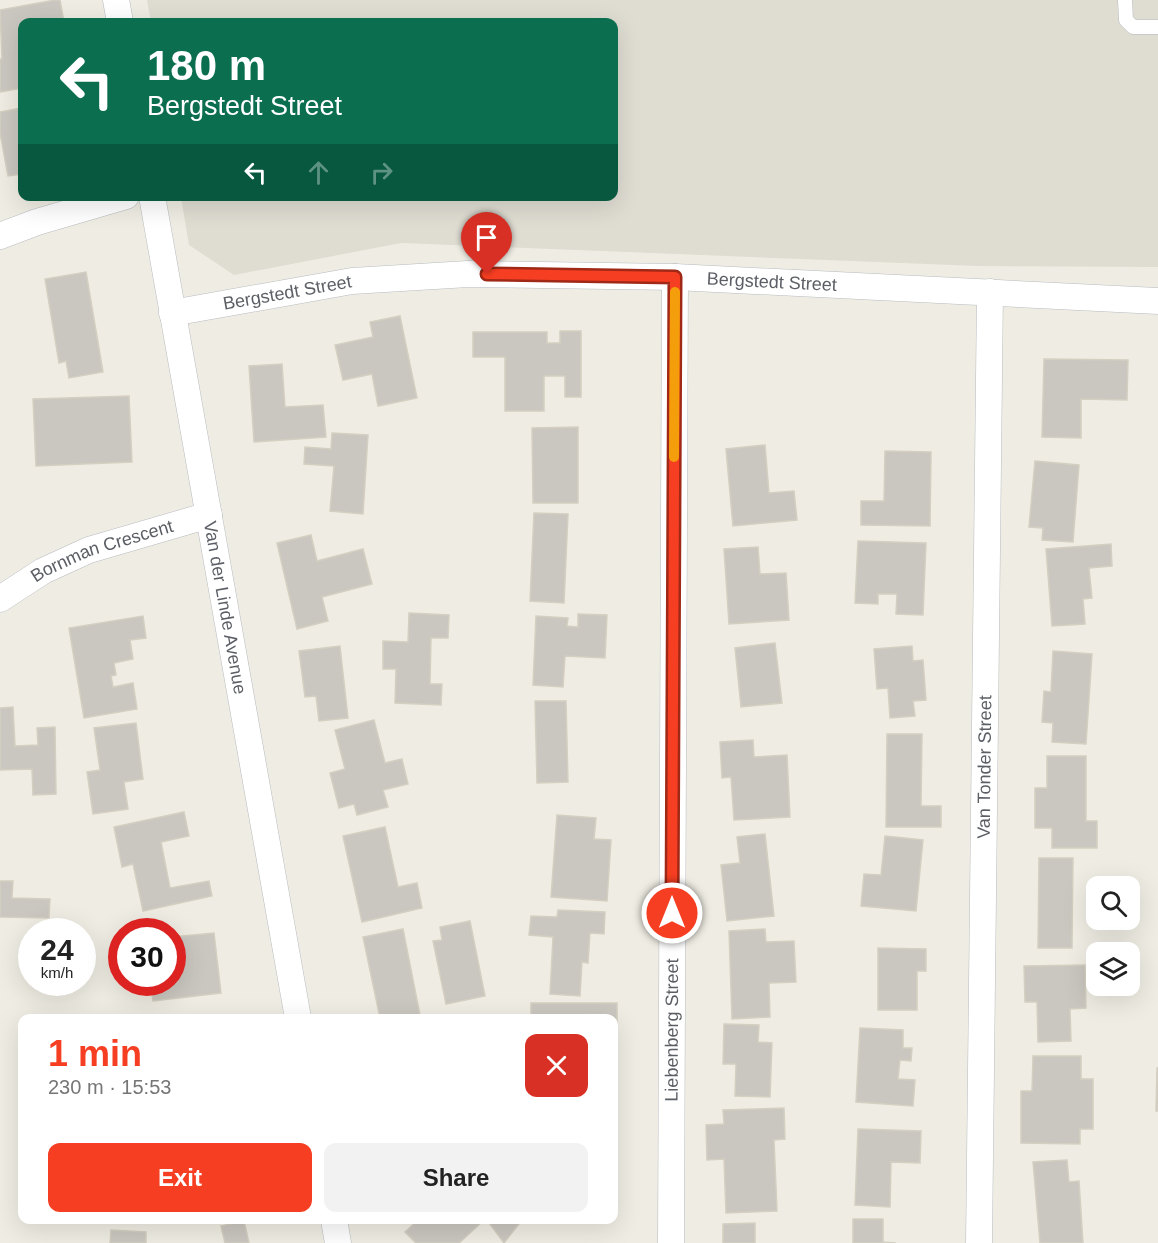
<!DOCTYPE html>
<meta charset="utf-8">
<style>
body{margin:0;font-family:Arial,sans-serif;background:#f2f2f2;color:#222;height:100vh;display:flex;flex-direction:column;font-size:22px;white-space:nowrap}
*{box-sizing:border-box;margin:0}
p{font-size:20px;color:#767676}
.icon{flex:none;width:33px;height:33px;fill:none;stroke:currentColor;stroke-width:2;stroke-linecap:round;stroke-linejoin:round}
.map{position:relative;flex:1;overflow:hidden}
.details{position:absolute;left:18px;top:1014px;width:600px;height:210px;display:flex;flex-direction:column;background:#fff;border-radius:12px;box-shadow:0 6px 24px #0002}
.details>*{flex:none}
.guide{position:absolute;left:18px;top:18px;width:600px;height:183px;border-radius:12px;box-shadow:0 6px 24px #0002;background:#0b6e4f;color:#fff;overflow:hidden}
.controls{position:absolute;left:1086px;top:876px;display:grid;gap:12px}
.controls a{display:grid;place-items:center;width:54px;height:54px;border-radius:12px;background:#fff;box-shadow:0 6px 24px #0002;font-size:30px}
.speed{position:absolute;left:18px;top:918px;display:flex;gap:12px;font-size:30px;font-weight:700;text-align:center}
.speed>*{display:grid;place-content:center;width:78px;height:78px;border-radius:50%;background:#fff;box-shadow:0 6px 24px #0002;line-height:1}
.speed small{font-size:15px;font-weight:400}
.speed .limit{border:9px solid #d22;background:#fff;color:#111}
.pin{position:absolute;display:grid;place-items:center;width:51px;height:51px;color:#fff;margin:-62px -26px;border-radius:50% 50% 50% 0;rotate:-45deg;box-shadow:0 0 6px #0007}
.pin .icon{rotate:45deg}
.me{position:absolute;width:66px;margin:-33px;rotate:0deg;stroke-linejoin:round;filter:drop-shadow(0 0 4px #0008)}
.turn{display:flex;align-items:center;gap:21px;height:126px;padding:0 30px;font-size:27px}
.turn .icon{width:78px;height:78px;stroke-width:2.5}
.turn b{display:block;font-size:42px;line-height:51px}
.lanes{display:flex;align-items:center;height:57px;padding:0 30px;background:#0003;justify-content:center;gap:30px;direction:ltr}
.lanes .off{opacity:.35}
.round{display:grid;place-items:center;flex:none;width:63px;height:63px;border-radius:12px;background:#f2f2f2}
.headline{display:flex;align-items:center;justify-content:space-between;height:102px;padding:0 30px}
h1{font-size:36px;font-weight:700;line-height:45px;color:#f63e22}
.primary-button{display:flex;gap:12px;margin-top:auto;padding:12px 30px}
.primary-button a{flex:1;height:69px;border-radius:12px;background:#f63e22;color:#fff;font-size:24px;font-weight:700;line-height:69px;text-align:center}
.primary-button a+a{background:#f2f2f2;color:#222}
.map>svg:first-child{display:block}
.education{fill:#dfdcd2}
.building{fill:#cac7c0;stroke:#d4cfc1;stroke-width:1.5}
.lines{fill:none;stroke-linecap:round;stroke-linejoin:round}
.service-casing{stroke:#b8bbc0;stroke-width:15}
.minor-casing{stroke:#b8bbc0;stroke-width:27}
.service{stroke:#fff;stroke-width:14}
.minor{stroke:#fff;stroke-width:26}
.route-casing{stroke:#a02816;stroke-width:15}
.route{stroke:#f63e22;stroke-width:10}
.slow{stroke:#f59e0b;stroke-width:10}
.labels{text-anchor:middle;stroke-width:6;stroke-linejoin:round;paint-order:stroke}
.street-label{font-size:18px;fill:#5b5f65;stroke:#fff}
</style>
<div class="map">
<svg width="1158" height="1243" viewBox="0 0 1158 1243">
<rect width="100%" height="100%" fill="#efede3"/>
<!-- education -->
<path class="education" d="M 147,0 L 1158,0 L 1158,267 L 978,266 L 401,243 L 234,275 L 189,245 L 181,197 L 614,196 L 614,22 L 151,22 Z"/>
<!-- building -->
<g class="building">
<path d="M 55,0 L 60,0 L 64,22 L 22,22 L 22,88 L 0,92 L 0,59 L 2,59 L 0,10 Z"/>
<path d="M 22,108 L 22,174 L 8,176 L 0,133 L 0,112 Z"/>
<path d="M 86,272 L 103,372 L 69,378 L 66,361 L 59,363 L 45,279 Z"/>
<path d="M 400,316 L 417,398 L 378,406 L 372,374 L 343,380 L 335,345 L 373,337 L 370,322 Z"/>
<path d="M 560,331 L 581,331 L 581,397 L 565,397 L 565,376 L 544,376 L 544,411 L 505,411 L 505,357 L 473,357 L 473,332 L 547,332 L 547,343 L 560,343 Z"/>
<path d="M 1044,359 L 1128,360 L 1127,400 L 1081,399 L 1081,438 L 1042,437 Z"/>
<path d="M 282,364 L 285,407 L 323,405 L 326,437 L 254,442 L 249,366 Z"/>
<path d="M 129,396 L 132,462 L 36,466 L 33,399 Z"/>
<path d="M 578,427 L 578,503 L 533,503 L 532,428 Z"/>
<path d="M 332,433 L 368,435 L 363,514 L 330,511 L 334,466 L 304,464 L 305,447 L 331,449 Z"/>
<path d="M 765,445 L 769,493 L 794,491 L 797,520 L 733,526 L 726,449 Z"/>
<path d="M 885,451 L 931,452 L 930,526 L 861,525 L 861,501 L 884,501 Z"/>
<path d="M 1035,461 L 1079,465 L 1073,542 L 1042,540 L 1043,528 L 1029,527 Z"/>
<path d="M 534,513 L 568,514 L 564,603 L 530,601 Z"/>
<path d="M 311,535 L 317,561 L 363,549 L 372,584 L 322,597 L 328,621 L 297,629 L 277,543 Z"/>
<path d="M 858,541 L 926,543 L 923,615 L 896,614 L 897,594 L 878,594 L 878,604 L 855,603 Z"/>
<path d="M 1111,544 L 1112,566 L 1089,568 L 1092,598 L 1083,599 L 1085,624 L 1052,626 L 1046,549 Z"/>
<path d="M 758,547 L 760,574 L 786,573 L 789,620 L 729,624 L 724,549 Z"/>
<path d="M 409,613 L 449,615 L 448,638 L 431,638 L 430,684 L 442,684 L 441,705 L 395,703 L 396,669 L 383,669 L 383,641 L 408,642 Z"/>
<path d="M 578,614 L 607,615 L 605,658 L 565,656 L 563,687 L 533,685 L 536,616 L 568,618 L 567,626 L 578,627 Z"/>
<path d="M 143,616 L 146,638 L 130,640 L 133,659 L 114,663 L 116,675 L 111,676 L 113,687 L 133,683 L 137,709 L 84,718 L 69,628 Z"/>
<path d="M 775,643 L 782,703 L 741,707 L 735,648 Z"/>
<path d="M 340,646 L 348,718 L 319,721 L 316,696 L 305,697 L 299,651 Z"/>
<path d="M 912,646 L 913,661 L 923,660 L 926,700 L 913,701 L 915,716 L 890,718 L 888,688 L 877,689 L 874,649 Z"/>
<path d="M 1053,651 L 1092,654 L 1086,744 L 1052,742 L 1053,723 L 1042,722 L 1044,691 L 1051,692 Z"/>
<path d="M 535,701 L 566,701 L 568,782 L 537,783 Z"/>
<path d="M 13,707 L 15,746 L 38,745 L 37,728 L 55,727 L 56,794 L 33,795 L 32,769 L 0,770 L 0,708 Z"/>
<path d="M 374,720 L 385,763 L 402,759 L 408,784 L 383,790 L 388,807 L 357,815 L 354,804 L 339,808 L 330,773 L 345,769 L 335,730 Z"/>
<path d="M 136,723 L 143,779 L 124,782 L 128,809 L 93,814 L 87,772 L 100,770 L 94,728 Z"/>
<path d="M 887,734 L 922,734 L 921,806 L 941,806 L 941,827 L 886,827 Z"/>
<path d="M 753,740 L 754,757 L 787,755 L 790,817 L 734,820 L 731,777 L 722,778 L 720,742 Z"/>
<path d="M 1047,756 L 1086,756 L 1086,821 L 1097,821 L 1097,848 L 1052,848 L 1052,828 L 1035,828 L 1035,788 L 1047,788 Z"/>
<path d="M 184,812 L 189,836 L 161,842 L 170,888 L 209,881 L 212,896 L 143,911 L 133,864 L 122,867 L 114,827 Z"/>
<path d="M 557,815 L 596,818 L 594,839 L 611,840 L 607,901 L 551,897 Z"/>
<path d="M 385,827 L 398,887 L 417,883 L 422,908 L 362,922 L 343,836 Z"/>
<path d="M 765,834 L 774,916 L 727,921 L 721,865 L 740,863 L 737,837 Z"/>
<path d="M 885,836 L 923,840 L 916,911 L 861,906 L 864,874 L 881,875 Z"/>
<path d="M 1039,858 L 1073,858 L 1072,948 L 1038,948 Z"/>
<path d="M 0,881 L 13,881 L 12,898 L 50,899 L 49,918 L 0,917 Z"/>
<path d="M 558,910 L 605,912 L 604,934 L 590,933 L 588,963 L 582,962 L 580,996 L 550,994 L 553,937 L 529,935 L 531,916 L 557,917 Z"/>
<path d="M 470,921 L 485,996 L 446,1004 L 433,941 L 442,940 L 440,927 Z"/>
<path d="M 403,929 L 420,1015 L 403,1018 L 380,1018 L 363,937 Z"/>
<path d="M 765,929 L 766,942 L 794,941 L 796,982 L 769,983 L 770,1017 L 732,1019 L 729,931 Z"/>
<path d="M 214,933 L 221,993 L 153,1001 L 150,982 L 172,982 L 172,937 Z"/>
<path d="M 878,948 L 926,949 L 926,971 L 917,971 L 917,1010 L 878,1010 Z"/>
<path d="M 1085,965 L 1086,1008 L 1070,1009 L 1071,1041 L 1038,1042 L 1037,1002 L 1025,1002 L 1024,966 Z"/>
<path d="M 531,1003 L 617,1003 L 617,1038 L 614,1038 L 614,1018 L 531,1018 Z"/>
<path d="M 724,1024 L 759,1025 L 758,1042 L 772,1043 L 770,1097 L 735,1096 L 736,1064 L 723,1064 Z"/>
<path d="M 860,1028 L 903,1030 L 903,1048 L 912,1048 L 911,1061 L 900,1060 L 898,1079 L 915,1080 L 913,1106 L 856,1102 Z"/>
<path d="M 1033,1056 L 1081,1056 L 1081,1079 L 1093,1079 L 1093,1129 L 1080,1129 L 1080,1144 L 1021,1143 L 1021,1091 L 1032,1091 Z"/>
<path d="M 1157,1068 L 1158,1068 L 1158,1111 L 1156,1111 Z"/>
<path d="M 784,1108 L 785,1139 L 774,1140 L 777,1211 L 726,1213 L 724,1159 L 707,1160 L 706,1125 L 724,1124 L 723,1110 Z"/>
<path d="M 858,1129 L 921,1131 L 920,1163 L 891,1162 L 890,1207 L 855,1205 Z"/>
<path d="M 1067,1160 L 1069,1182 L 1079,1181 L 1083,1243 L 1040,1243 L 1033,1162 Z"/>
<path d="M 853,1219 L 883,1219 L 883,1242 L 896,1243 L 853,1243 Z"/>
<path d="M 418,1220 L 484,1220 L 459,1243 L 416,1243 L 405,1232 Z"/>
<path d="M 487,1220 L 522,1220 L 504,1243 Z"/>
<path d="M 244,1221 L 249,1243 L 225,1243 L 221,1226 Z"/>
<path d="M 755,1223 L 755,1243 L 723,1243 L 723,1224 Z"/>
<path d="M 111,1230 L 146,1232 L 146,1243 L 110,1243 Z"/>
</g>
<g class="lines">
<defs>
<path id="service" d="M 1125,0 L 1126,20 L 1133,27 L 1158,27"/>
<g id="minor">
<path d="M 116,0 L 120,22"/>
<path id="s1" d="M 152,196 L 298,1018"/>
<path d="M 0,236 L 37,222 L 126,196"/>
<path id="s2" d="M 172,313 L 352,281 L 468,274 L 675,277 L 1158,301"/>
<path id="s3" d="M 0,599 L 43,571 L 89,550 L 209,515"/>
<path d="M 334,1220 L 338,1243"/>
<path id="s4" d="M 671,1243 L 675,277"/>
<path id="s5" d="M 979,1243 L 990,292"/>
</g>
</defs>
<!-- service casing -->
<use href="#service" class="service-casing"/>
<!-- minor casing -->
<use href="#minor" class="minor-casing"/>
<!-- service -->
<use href="#service" class="service"/>
<!-- minor -->
<use href="#minor" class="minor"/>
</g>
<g class="lines">
<defs>
<path id="route" d="M 487,274 L 675,277 L 672,913"/>
</defs>
<!-- route casing -->
<use href="#route" class="route-casing"/>
<!-- route -->
<use href="#route" class="route"/>
<!-- slow -->
<path class="slow" d="M 674,457 L 675,292"/>
</g>
<g class="labels">
<!-- street labels -->
<g class="street-label">
<text dy="6" stroke="none"><textPath href="#s2" startOffset="603">Bergstedt Street</textPath></text>
<text dy="6" stroke="none"><textPath href="#s2" startOffset="117">Bergstedt Street</textPath></text>
<text dy="6" stroke="none"><textPath href="#s3" startOffset="114">Bornman Crescent</textPath></text>
<text dy="6" stroke="none"><textPath href="#s1" startOffset="418">Van der Linde Avenue</textPath></text>
<text dy="6" stroke="none"><textPath href="#s5" startOffset="476">Van Tonder Street</textPath></text>
<text dy="6" stroke="none"><textPath href="#s4" startOffset="213">Liebenberg Street</textPath></text>
</g>
</g>
</svg>
<div class="controls">
<a><svg class="icon" aria-label="search" viewBox="0 0 24 24"><circle cx="10" cy="10" r="6"/><path d="M15 15l6 6"/></svg></a>
<a><svg class="icon" aria-label="layers" viewBox="0 0 24 24"><path d="M12 4l9 5-9 5-9-5zM3 14l9 5 9-5"/></svg></a>
</div>
<div class="speed"><div>24<small>km/h</small></div><div class="limit">30</div></div>
<div class="pin" style="left:487px;top:274px;background:#d93025"><svg class="icon" aria-label="arrive" viewBox="0 0 24 24"><path d="M6 21V4h12l-3 4 3 4H6"/></svg></div>
<svg class="me" style="left:672px;top:913px" viewBox="-20 -20 40 40"><circle r="17" fill="#f63e22" stroke="#fff" stroke-width="3"/><path d="M0-11L8 9 0 5-8 9z" fill="#fff"/></svg>
<div class="guide">
<div class="turn"><svg class="icon" aria-label="left" viewBox="0 0 24 24"><path d="M17 20v-9H6M10 6l-5 5 5 5"/></svg><div><b>180 m</b>Bergstedt Street</div></div>
<div class="lanes"><svg class="icon" aria-label="left" viewBox="0 0 24 24"><path d="M17 20v-9H6M10 6l-5 5 5 5"/></svg><svg class="icon off" aria-label="ahead" viewBox="0 0 24 24"><path d="M12 20V5M6 11l6-6 6 6"/></svg><svg class="icon off" aria-label="right" viewBox="0 0 24 24"><path d="M7 20v-9h11M14 6l5 5-5 5"/></svg></div>
</div>
<section class="details">
<div class="headline"><div><h1>1 min</h1><p>230 m · 15:53</p></div><a class="round" style="background:#d93025;color:#fff"><svg class="icon" aria-label="close" viewBox="0 0 24 24"><path d="M6 6l12 12M18 6L6 18"/></svg></a></div>
<div class="primary-button"><a>Exit</a><a>Share</a></div>
</section>
</div>
